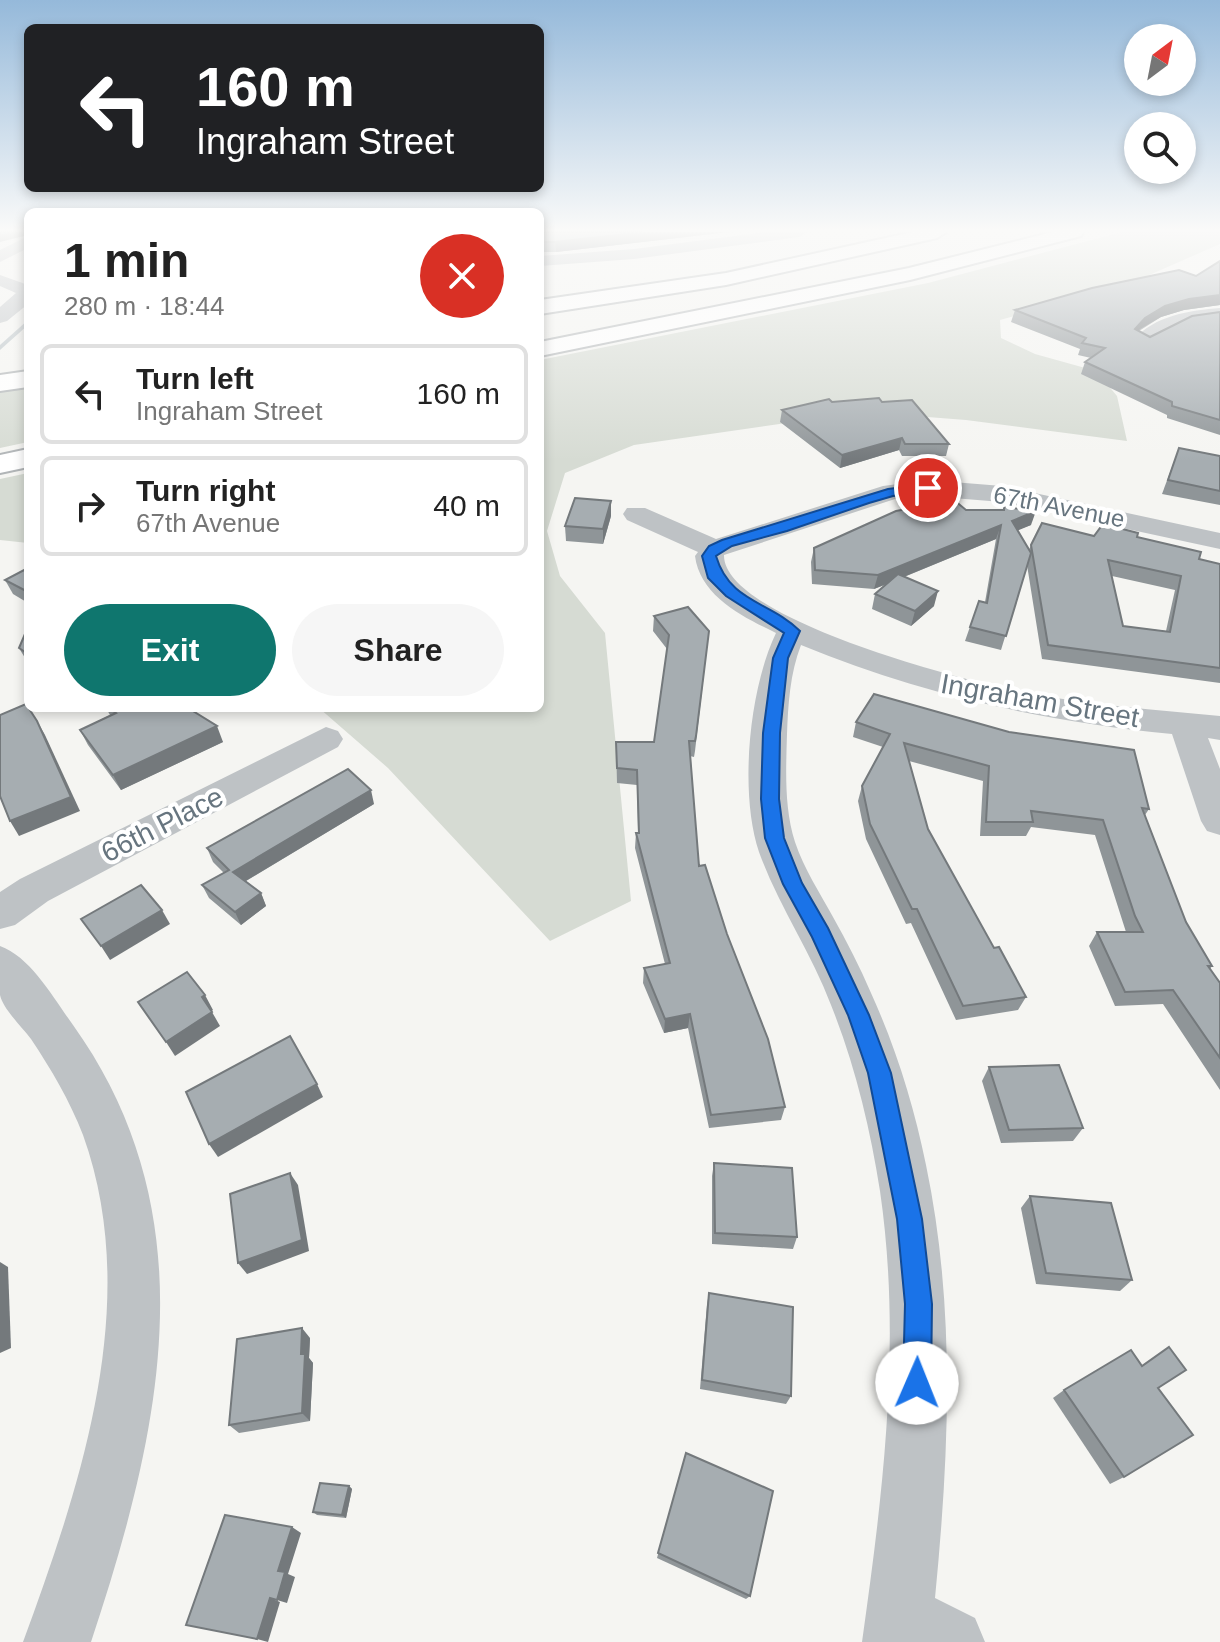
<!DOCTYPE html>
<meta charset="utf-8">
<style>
body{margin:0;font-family:Helvetica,sans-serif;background:#f6f6f6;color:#222;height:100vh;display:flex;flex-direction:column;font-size:30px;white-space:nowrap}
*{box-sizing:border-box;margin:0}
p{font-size:26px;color:#767676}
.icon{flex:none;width:44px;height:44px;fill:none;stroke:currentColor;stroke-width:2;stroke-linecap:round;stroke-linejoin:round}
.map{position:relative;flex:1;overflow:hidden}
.details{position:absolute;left:24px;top:208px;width:520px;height:504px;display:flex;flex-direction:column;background:#fff;border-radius:12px;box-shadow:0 4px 12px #0003}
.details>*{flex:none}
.hud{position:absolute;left:24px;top:24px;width:520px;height:168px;border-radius:12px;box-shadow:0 4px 12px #0003;background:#202124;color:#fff;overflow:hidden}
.needle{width:52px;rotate:32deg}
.buttons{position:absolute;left:1124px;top:24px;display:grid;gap:16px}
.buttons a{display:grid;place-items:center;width:72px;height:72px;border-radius:50%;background:#fff;box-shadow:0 4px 12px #0003;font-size:40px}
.pin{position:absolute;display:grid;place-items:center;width:68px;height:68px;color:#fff;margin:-34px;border:4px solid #fff;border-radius:50%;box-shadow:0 2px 8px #0007}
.me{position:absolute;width:88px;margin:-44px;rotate:1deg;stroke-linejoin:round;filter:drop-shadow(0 0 6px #0008)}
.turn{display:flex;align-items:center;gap:28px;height:168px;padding:0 40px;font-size:36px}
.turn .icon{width:104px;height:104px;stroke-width:2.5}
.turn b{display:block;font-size:56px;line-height:68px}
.round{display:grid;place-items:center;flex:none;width:84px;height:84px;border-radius:42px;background:#f6f6f6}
.summary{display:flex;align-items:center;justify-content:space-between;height:136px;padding:0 40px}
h1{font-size:48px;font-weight:800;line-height:60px}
.primary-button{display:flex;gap:16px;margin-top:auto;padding:16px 40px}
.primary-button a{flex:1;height:92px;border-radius:48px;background:#0f766e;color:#fff;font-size:32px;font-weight:800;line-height:92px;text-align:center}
.primary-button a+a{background:#f6f6f6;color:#222}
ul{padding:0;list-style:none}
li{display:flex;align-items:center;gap:24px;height:100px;margin:0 16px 12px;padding:0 24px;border:4px solid #e0e0e0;border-radius:12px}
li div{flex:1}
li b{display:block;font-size:30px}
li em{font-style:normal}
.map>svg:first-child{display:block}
.green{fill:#d6dbd3}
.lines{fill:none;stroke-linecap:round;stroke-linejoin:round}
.stream{fill:#b8c1c5;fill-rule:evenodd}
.highway-casing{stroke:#b1b5b7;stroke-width:4}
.minor{fill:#bec2c5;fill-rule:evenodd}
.highway{fill:#fff;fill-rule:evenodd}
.wall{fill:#8f9598;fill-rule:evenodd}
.shaded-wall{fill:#74797c}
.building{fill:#a6adb1;stroke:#74797c;stroke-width:2;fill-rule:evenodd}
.route{fill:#1a73e8;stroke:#114b97;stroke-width:2}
.labels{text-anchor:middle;stroke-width:8;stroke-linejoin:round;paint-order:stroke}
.far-street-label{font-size:24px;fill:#67757f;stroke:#fff}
.street-label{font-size:28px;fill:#67757f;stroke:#fff}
</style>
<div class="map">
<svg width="1220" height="1642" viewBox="0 0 1220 1642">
<rect width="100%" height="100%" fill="#f5f5f2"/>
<!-- green -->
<g class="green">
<path d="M 1122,232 L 1220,232 L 1220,244 L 1131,283 L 1000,320 L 1001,338 L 1035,354 L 1096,371 L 1117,396 L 1127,441 L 966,420 L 863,412 L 634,445 L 565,473 L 547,531 L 560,576 L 605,633 L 631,901 L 550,941 L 388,768 L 319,708 L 540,708 L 540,360 L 928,283 Z"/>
<path d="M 28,387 L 28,442 L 0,448 L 0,391 Z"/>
<path d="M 28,473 L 28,543 L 0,540 L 0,479 Z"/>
</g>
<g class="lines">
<!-- stream -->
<path class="stream" d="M 28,320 L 28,325 L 0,350 L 0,345 Z"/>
<defs>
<g id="highway">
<path d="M 913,232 L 946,232 L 937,238 L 726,285 L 540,314 L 540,300 L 726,273 Z"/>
<path d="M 1053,232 L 1083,232 L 1081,236 L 910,280 L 540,356 L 540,342 L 909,268 Z"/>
<path d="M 28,371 L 28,387 L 0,391 L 0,375 Z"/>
<path d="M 28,449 L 28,467 L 0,473 L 0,455 Z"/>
</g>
</defs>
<!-- highway casing -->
<use href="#highway" class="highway-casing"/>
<!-- minor -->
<g class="minor">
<path d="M 765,232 L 807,232 L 799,237 L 634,259 L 540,266 L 540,256 L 634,249 Z"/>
<path d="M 28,236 L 28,248 L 0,262 L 0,250 Z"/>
<path d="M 0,275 L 28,285 L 28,304 L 7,321 L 0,323 L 0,307 L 16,293 L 0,286 Z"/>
<path d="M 1220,308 L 1220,320 L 1186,324 L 1144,346 L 1134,340 C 1153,316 1191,310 1220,308 Z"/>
<path d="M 928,480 L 1002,486 L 1220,533 L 1220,549 L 1002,502 L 928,496 L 895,499 L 724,555 C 723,619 972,683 1027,693 C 1091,705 1156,710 1220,716 L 1220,740 L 1208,738 L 1220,769 L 1220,835 L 1207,831 L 1201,821 L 1172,734 C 1041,721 923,695 801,645 C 790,673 788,705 787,734 C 786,769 784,808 795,842 C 804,869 820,893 833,917 C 847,942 860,967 871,993 C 896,1048 914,1106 926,1165 C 956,1308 949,1454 935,1598 L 975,1618 L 985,1642 L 862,1642 C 883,1493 902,1341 880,1191 C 870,1127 855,1065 831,1005 C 811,952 778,905 759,852 C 739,793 749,689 776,633 C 743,617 700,596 695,556 L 698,552 L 627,520 L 623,514 L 627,508 L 645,508 L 716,539 L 883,486 Z"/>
<path d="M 326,727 L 338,731 L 343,739 L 338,747 L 48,901 L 15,925 L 0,929 L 0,892 L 20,879 Z"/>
<path d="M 0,946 C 31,957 54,999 73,1025 C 211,1218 160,1434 91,1642 L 23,1642 C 81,1484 143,1302 83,1135 C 70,1101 51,1069 31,1039 C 22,1027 3,1009 0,995 C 0,980 0,961 0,946 Z"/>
</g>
<!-- highway -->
<use href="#highway" class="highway"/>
</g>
<!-- wall -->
<g class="wall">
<path d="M 540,232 L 729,232 L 556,252 L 540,252 Z"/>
<path d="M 1220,261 L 1220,305 L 1184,310 L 1161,317 L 1139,331 L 1150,337 L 1220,312 L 1220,435 L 1167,418 L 1167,415 L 1081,374 L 1085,362 L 1091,358 L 1078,355 L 1080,349 L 1011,322 L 1015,310 L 1196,276 Z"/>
<path d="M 832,402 L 882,402 L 949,444 L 946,456 L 902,456 L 899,450 L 840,468 L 780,422 L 782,410 Z"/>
<path d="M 1179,448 L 1220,456 L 1220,505 L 1162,494 Z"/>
<path d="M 966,510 L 1031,525 L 1017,530 L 1029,550 L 1031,545 L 1094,536 L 1137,537 L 1199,559 L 1220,564 L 1220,683 L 1042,659 L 1027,565 L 1001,650 L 965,641 L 979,601 L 985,602 L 996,539 L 904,577 L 934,606 L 911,626 L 872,609 L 875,594 L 887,584 L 874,589 L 812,584 L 811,562 L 814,548 ZM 1112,576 L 1175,590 L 1166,631 L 1123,626 Z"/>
<path d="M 611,516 L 603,544 L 566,541 L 565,526 Z"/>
<path d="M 28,568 L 28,603 L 13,594 L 5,580 Z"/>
<path d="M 654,616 L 709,631 L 695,751 L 694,757 L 690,756 L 699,866 L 727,934 L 785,1107 L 781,1120 L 709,1128 L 688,1028 L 664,1033 L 643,983 L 644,968 L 665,964 L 635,848 L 636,833 L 638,833 L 637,785 L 617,783 L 616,742 L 654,742 L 667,649 L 653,631 Z"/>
<path d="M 28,627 L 28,663 L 19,648 Z"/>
<path d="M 106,708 L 188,708 L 223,742 L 121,790 L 88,745 L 80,730 L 110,715 Z"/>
<path d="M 856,722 L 1149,809 L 1145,815 L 1186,922 L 1212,966 L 1210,969 L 1220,983 L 1220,1090 L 1163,1004 L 1115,1006 L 1089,946 L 1097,932 L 1126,932 L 1095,835 L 1031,827 L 1026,836 L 980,836 L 983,781 L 909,761 L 928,829 L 994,948 L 1026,997 L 1018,1010 L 956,1020 L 911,923 L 906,924 L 866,839 L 858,801 L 862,786 L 883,747 L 853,737 Z"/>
<path d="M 374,804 L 246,881 L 261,893 L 266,906 L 241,925 L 209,898 L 202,885 L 224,873 L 213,862 L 207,848 Z"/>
<path d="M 989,1067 L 1083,1128 L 1073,1141 L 1001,1143 L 982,1081 Z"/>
<path d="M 714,1163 L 797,1237 L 793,1249 L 712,1244 L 712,1176 Z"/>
<path d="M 1030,1196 L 1132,1280 L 1120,1291 L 1036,1284 L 1021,1208 Z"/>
<path d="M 709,1293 L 791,1396 L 786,1404 L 700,1389 L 707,1304 Z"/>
<path d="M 310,1338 L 309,1358 L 313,1363 L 310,1421 L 239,1433 L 229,1425 Z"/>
<path d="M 1158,1388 L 1124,1477 L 1110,1484 L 1053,1398 L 1064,1390 Z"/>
<path d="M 686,1453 L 750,1596 L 746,1599 L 657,1558 Z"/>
<path d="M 349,1486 L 352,1489 L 346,1518 L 317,1515 L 313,1512 Z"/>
</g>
<!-- shaded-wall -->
<g class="shaded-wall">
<path d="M 17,232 L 28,232 L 28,235 L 0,242 L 0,235 Z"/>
<path d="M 643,232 L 729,232 L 556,252 L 555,242 Z"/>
<path d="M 1220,295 L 1220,305 L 1184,310 L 1161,317 L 1140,329 L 1131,340 L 1135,329 L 1145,318 L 1165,306 L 1189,299 Z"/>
<path d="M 902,438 L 899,450 L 840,468 L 842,455 Z"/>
<path d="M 611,501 L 611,516 L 603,544 L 603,529 Z"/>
<path d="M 1036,511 L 1031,525 L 1007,535 L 1012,521 Z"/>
<path d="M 1001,525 L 996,539 L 874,589 L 878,575 Z"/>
<path d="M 938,591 L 934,606 L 911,626 L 915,611 Z"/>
<path d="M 37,721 L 45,735 L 80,811 L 19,836 L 10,821 Z"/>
<path d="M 217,726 L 223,742 L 121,790 L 113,775 Z"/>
<path d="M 371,790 L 374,804 L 239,885 L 233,872 Z"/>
<path d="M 261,893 L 266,906 L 241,925 L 235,912 Z"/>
<path d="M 162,910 L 170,924 L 110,960 L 101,946 Z"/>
<path d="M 205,995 L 213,1010 L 210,1012 L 202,997 Z"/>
<path d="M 212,1012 L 220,1026 L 175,1056 L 166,1042 Z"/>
<path d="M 690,1014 L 688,1028 L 664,1033 L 665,1019 Z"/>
<path d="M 317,1084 L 323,1097 L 218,1157 L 209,1144 Z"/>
<path d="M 290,1173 L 298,1185 L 309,1251 L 247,1274 L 238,1263 Z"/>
<path d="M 0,1262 L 8,1267 L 11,1348 L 0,1353 Z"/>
<path d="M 302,1328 L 310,1338 L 309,1358 L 313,1363 L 310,1421 L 302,1413 L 301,1354 Z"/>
<path d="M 349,1486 L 352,1489 L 346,1518 L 342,1515 Z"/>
<path d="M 292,1527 L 301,1533 L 288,1574 L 295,1577 L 287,1603 L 277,1600 L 278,1571 Z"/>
<path d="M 270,1598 L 280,1602 L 268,1642 L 257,1639 Z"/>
</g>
<!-- building -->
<g class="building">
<path d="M 0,232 L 17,232 L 0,235 Z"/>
<path d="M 540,232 L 643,232 L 555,242 L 540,242 Z"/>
<path d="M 1220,261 L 1220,295 L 1189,299 L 1165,306 L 1145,318 L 1135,329 L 1150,337 L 1192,316 L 1220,312 L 1220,420 L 1172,406 L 1172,402 L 1085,362 L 1105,348 L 1082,343 L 1086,338 L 1015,310 L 1092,288 L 1179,270 L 1196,276 Z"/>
<path d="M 879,398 L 882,402 L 912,400 L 949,444 L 905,444 L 902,438 L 842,455 L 782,410 L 829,399 L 832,402 Z"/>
<path d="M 1179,448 L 1220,456 L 1220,491 L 1168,480 Z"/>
<path d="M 575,498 L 611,501 L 603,529 L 565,526 Z"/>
<path d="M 954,500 L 966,510 L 1004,510 L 1004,507 L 1036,511 L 1012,521 L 1031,553 L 1006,636 L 970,627 L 979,601 L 987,603 L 1001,525 L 878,575 L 815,570 L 814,548 L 896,511 Z"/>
<path d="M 1042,523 L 1094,536 L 1103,524 L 1138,533 L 1137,537 L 1201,552 L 1199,559 L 1220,564 L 1220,668 L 1048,645 L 1031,545 ZM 1108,560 L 1181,576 L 1170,632 L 1123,626 Z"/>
<path d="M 28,568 L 28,592 L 5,580 Z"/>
<path d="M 898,574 L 938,591 L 915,611 L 875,594 Z"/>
<path d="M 688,607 L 709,631 L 696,736 L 695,741 L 689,741 L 699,866 L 705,865 L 727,934 L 768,1039 L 785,1107 L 711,1115 L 690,1014 L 665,1019 L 644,968 L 670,963 L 636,833 L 639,833 L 637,770 L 617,768 L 616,742 L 654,742 L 669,635 L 654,616 Z"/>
<path d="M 28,627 L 28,654 L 19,648 Z"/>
<path d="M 874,694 L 1009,732 L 1134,750 L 1149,809 L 1142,808 L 1186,922 L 1212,966 L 1208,966 L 1220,983 L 1220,1058 L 1173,990 L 1125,992 L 1097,932 L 1143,932 L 1135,916 L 1103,820 L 1031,811 L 1033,822 L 986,822 L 989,766 L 904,743 L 928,829 L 994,948 L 999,947 L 1026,997 L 963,1006 L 917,909 L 912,909 L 870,824 L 862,786 L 890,734 L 856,722 Z"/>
<path d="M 26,704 L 37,721 L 71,797 L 10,821 L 0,796 L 0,715 Z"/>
<path d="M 109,708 L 188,708 L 217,726 L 113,775 L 80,730 L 116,713 Z"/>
<path d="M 348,769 L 371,790 L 233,872 L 261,893 L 235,912 L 202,885 L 229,870 L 207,848 Z"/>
<path d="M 141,885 L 162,910 L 101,946 L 81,919 Z"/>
<path d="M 187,972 L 205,995 L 202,997 L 212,1012 L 166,1042 L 138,1002 Z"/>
<path d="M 290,1036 L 317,1084 L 209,1144 L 186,1092 Z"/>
<path d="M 1059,1065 L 1083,1128 L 1009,1130 L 989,1067 Z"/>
<path d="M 714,1163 L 792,1168 L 797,1237 L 715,1233 Z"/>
<path d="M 290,1173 L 302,1240 L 238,1263 L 230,1194 Z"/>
<path d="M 1030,1196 L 1111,1203 L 1132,1280 L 1046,1273 Z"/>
<path d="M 709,1293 L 793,1307 L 791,1396 L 702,1380 Z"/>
<path d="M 302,1328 L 301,1354 L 305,1354 L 302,1413 L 229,1425 L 237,1339 Z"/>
<path d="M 1169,1347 L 1186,1370 L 1158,1388 L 1193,1435 L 1124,1477 L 1064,1390 L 1131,1350 L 1142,1366 Z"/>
<path d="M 686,1453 L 773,1491 L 750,1596 L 658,1553 Z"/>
<path d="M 320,1483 L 349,1486 L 342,1515 L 313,1512 Z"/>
<path d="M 225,1515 L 292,1527 L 278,1571 L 285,1572 L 277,1600 L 270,1598 L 257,1639 L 186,1625 Z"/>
</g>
<!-- sky -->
<linearGradient id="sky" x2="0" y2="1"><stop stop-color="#95b9da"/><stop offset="0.5" stop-color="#fafaf9"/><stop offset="1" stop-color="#fafaf9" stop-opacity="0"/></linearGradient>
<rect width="1220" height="461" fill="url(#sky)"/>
<!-- route -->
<path class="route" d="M 928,484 L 934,488 L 933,491 L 893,496 L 869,503 L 787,531 L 732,546 L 716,556 C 730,603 770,601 800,631 L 788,658 L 780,733 L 779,799 L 784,838 L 802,883 L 828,928 L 869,1015 L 891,1073 L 922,1219 L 932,1304 L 931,1383 L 927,1393 L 917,1397 L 907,1393 L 903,1383 L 905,1304 L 897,1219 L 868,1073 L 848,1015 L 812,937 L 783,884 L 765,838 L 761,799 L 763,733 L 773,658 L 784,633 L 726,596 L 708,578 L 702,556 L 709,546 L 722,540 L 888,489 Z"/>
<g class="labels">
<!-- far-street labels -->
<g class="far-street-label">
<text transform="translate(1059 507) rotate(11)" y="8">67th Avenue</text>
</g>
<!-- street labels -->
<g class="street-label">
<text transform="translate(1040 700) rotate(10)" y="10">Ingraham Street</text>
<text transform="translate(162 824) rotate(-27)" y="10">66th Place</text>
</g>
</g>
</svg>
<div class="buttons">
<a><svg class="needle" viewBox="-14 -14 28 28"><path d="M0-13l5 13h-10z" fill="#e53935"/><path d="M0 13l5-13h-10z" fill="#767676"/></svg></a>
<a><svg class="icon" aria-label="search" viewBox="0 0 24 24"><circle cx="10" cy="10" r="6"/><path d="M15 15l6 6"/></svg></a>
</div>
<div class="pin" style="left:928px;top:488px;background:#d93025"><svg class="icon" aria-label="arrive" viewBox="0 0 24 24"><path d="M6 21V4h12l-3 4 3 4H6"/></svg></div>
<svg class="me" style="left:917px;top:1383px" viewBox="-20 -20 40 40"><circle r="19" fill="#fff"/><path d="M0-13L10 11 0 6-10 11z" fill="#1a73e8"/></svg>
<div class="hud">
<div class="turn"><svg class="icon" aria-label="left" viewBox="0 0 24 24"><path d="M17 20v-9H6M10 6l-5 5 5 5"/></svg><div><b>160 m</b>Ingraham Street</div></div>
</div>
<section class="details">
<div class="summary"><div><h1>1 min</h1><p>280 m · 18:44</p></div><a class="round" style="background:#d93025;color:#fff"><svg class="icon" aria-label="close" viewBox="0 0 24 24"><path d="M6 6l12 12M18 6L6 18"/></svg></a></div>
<ul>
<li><svg class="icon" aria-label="left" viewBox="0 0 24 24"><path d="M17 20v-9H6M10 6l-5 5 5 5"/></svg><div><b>Turn left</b><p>Ingraham Street</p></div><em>160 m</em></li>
<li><svg class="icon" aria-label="right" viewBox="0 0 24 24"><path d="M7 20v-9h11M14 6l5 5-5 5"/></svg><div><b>Turn right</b><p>67th Avenue</p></div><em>40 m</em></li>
</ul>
<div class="primary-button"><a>Exit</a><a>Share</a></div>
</section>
</div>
